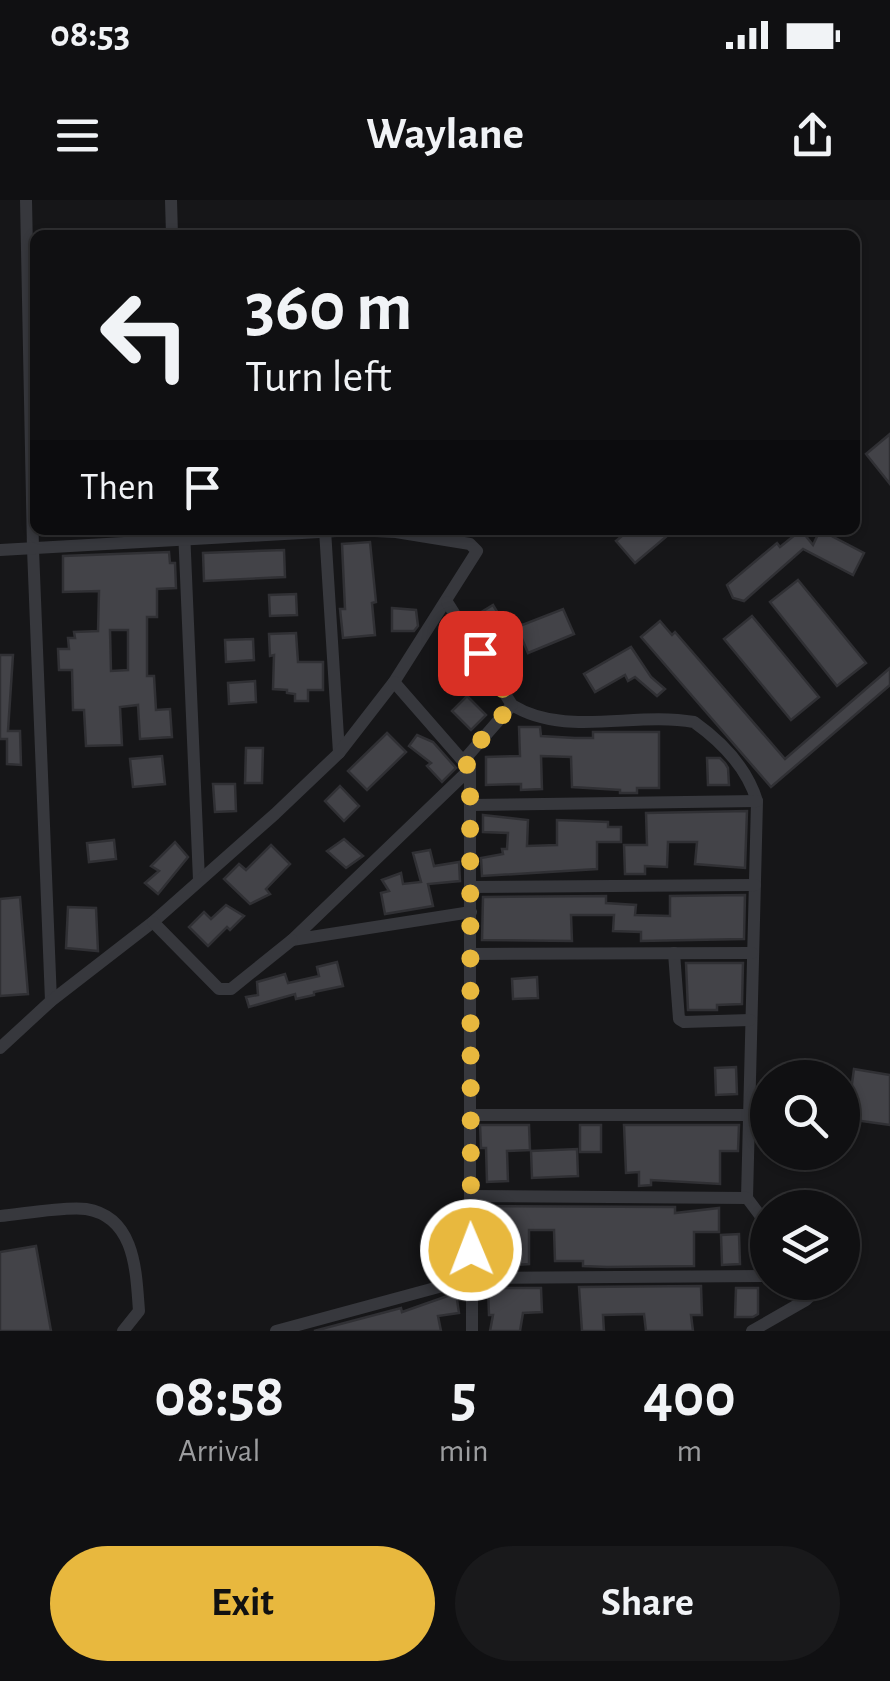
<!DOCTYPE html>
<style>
body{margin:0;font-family:"Alegreya Sans",sans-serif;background:#19191b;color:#f1f3f6;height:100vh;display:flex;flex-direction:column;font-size:38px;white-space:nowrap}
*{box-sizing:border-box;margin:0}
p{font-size:32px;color:#9c9d9f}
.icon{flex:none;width:55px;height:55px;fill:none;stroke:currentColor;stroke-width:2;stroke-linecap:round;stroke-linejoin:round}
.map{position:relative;height:1131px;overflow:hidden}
.drawer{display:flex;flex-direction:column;background:#101012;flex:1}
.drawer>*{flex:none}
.guide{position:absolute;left:30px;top:30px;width:830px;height:305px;border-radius:15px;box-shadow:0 2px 8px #0004,0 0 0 2px #303032;background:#101012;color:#f1f3f6;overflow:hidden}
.buttons{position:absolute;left:750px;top:860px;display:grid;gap:20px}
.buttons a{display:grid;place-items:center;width:110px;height:110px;border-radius:50%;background:#101012;box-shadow:0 2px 8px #0004,0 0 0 2px #303032;font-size:50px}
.pin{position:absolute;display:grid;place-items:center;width:85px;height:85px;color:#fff;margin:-42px;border-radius:20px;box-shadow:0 5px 15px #0006}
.me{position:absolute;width:110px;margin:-55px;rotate:359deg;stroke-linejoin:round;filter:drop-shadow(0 0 8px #0008)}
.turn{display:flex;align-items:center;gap:35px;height:210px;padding:0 50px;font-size:45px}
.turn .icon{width:130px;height:130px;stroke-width:2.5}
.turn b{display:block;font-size:70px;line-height:85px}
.then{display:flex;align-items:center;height:95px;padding:0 50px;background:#0003;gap:20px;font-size:38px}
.eta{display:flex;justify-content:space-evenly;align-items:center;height:170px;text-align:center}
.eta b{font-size:60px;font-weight:700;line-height:70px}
.action{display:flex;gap:20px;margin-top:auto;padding:20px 50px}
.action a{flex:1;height:115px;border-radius:60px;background:#e8b83e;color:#111;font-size:40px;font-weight:700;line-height:115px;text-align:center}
.action a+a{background:#19191b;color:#f1f3f6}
.status{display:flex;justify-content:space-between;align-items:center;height:70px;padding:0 50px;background:#101012;direction:ltr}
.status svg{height:28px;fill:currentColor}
header{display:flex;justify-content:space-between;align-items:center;height:130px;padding:0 50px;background:#101012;font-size:45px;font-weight:700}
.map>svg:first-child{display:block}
.building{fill:#434348;stroke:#303034;stroke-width:2.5;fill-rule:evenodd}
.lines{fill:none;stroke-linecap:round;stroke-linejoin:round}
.street{stroke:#37383d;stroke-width:12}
.route{stroke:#e8b83e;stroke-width:18;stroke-dasharray:0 32.4}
</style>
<div class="status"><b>08:53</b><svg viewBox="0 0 49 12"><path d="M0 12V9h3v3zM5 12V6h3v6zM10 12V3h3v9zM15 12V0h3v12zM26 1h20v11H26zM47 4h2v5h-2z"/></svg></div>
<header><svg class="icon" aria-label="menu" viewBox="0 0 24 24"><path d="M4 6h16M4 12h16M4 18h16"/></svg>Waylane<svg class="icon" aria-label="share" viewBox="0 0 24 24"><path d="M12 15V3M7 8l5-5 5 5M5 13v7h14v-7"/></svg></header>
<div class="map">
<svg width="890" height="1131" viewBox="0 0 890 1131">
<rect width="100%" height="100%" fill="#161618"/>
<!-- building -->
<g class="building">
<path d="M 890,234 L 890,284 L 866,254 Z"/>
<path d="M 629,330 L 674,330 L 635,363 L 616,341 Z"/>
<path d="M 801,330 L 813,345 L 820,330 L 864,353 L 853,375 L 803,349 L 744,401 L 733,398 L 727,385 L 777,343 L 780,347 Z"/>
<path d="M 370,342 L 376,402 L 372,403 L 375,435 L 343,438 L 340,409 L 345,409 L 342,344 Z"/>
<path d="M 284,350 L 285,377 L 204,381 L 203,353 Z"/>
<path d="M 169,352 L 170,363 L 175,363 L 176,388 L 157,389 L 157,417 L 147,417 L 147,476 L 154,476 L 156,510 L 170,509 L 172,537 L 140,539 L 138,505 L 120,507 L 122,545 L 86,546 L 84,510 L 73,510 L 72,470 L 59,470 L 58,449 L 69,449 L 68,438 L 75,438 L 74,432 L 98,431 L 99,391 L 63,392 L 63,356 ZM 110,430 L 128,430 L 128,470 L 111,471 Z"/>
<path d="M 798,380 L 866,463 L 837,486 L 770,402 Z"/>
<path d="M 296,394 L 297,415 L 270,416 L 269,395 Z"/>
<path d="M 493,405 L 507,428 L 490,439 L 475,416 Z"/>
<path d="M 392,408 L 416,410 L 418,426 L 414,431 L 392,431 Z"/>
<path d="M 563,409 L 574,434 L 528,453 L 517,427 Z"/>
<path d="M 752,416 L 819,497 L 791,520 L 724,439 Z"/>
<path d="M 660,421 L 672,435 L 675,432 L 785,559 L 890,468 L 890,485 L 771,587 L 641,437 Z"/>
<path d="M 296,433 L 298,462 L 323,462 L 323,490 L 308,490 L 308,501 L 295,501 L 295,494 L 287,493 L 287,490 L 273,489 L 274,455 L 270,456 L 269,434 Z"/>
<path d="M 253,439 L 254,460 L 226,462 L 225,440 Z"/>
<path d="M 631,447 L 651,477 L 665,489 L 657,496 L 635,477 L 628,481 L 625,475 L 595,492 L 584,474 Z"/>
<path d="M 0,455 L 13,455 L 8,531 L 20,531 L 21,565 L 7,564 L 7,539 L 0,539 Z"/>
<path d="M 255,481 L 256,502 L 229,504 L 228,483 Z"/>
<path d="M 467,496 L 486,515 L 471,530 L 452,511 Z"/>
<path d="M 519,527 L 540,527 L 541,536 L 575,538 L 593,538 L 593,532 L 659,532 L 659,588 L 637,588 L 637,593 L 620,593 L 620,590 L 572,587 L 571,557 L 541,556 L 542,589 L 521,590 L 521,584 L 486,585 L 486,557 L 520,556 Z"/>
<path d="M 387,533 L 406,552 L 367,590 L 348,571 Z"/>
<path d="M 417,535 L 433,542 L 456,568 L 442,582 L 427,566 L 431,563 L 409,546 Z"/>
<path d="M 246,548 L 263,548 L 262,583 L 245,583 Z"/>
<path d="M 162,556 L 165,584 L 133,587 L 130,559 Z"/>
<path d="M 707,558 L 720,558 L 725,563 L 728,568 L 729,585 L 708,585 Z"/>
<path d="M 213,584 L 235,584 L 236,611 L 215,612 Z"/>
<path d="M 340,586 L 359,606 L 344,621 L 325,601 Z"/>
<path d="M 747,611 L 745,668 L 695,664 L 697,642 L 668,642 L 667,667 L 645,666 L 645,674 L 625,674 L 624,645 L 647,645 L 646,613 Z"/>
<path d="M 483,615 L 528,620 L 527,646 L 557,645 L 557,620 L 608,622 L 608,627 L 621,627 L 621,642 L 597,642 L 597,669 L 482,676 L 481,658 L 503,654 L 502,649 L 507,649 L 508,633 L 483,632 Z"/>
<path d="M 344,639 L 363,656 L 346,668 L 327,651 Z"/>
<path d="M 114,640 L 116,659 L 89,662 L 87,643 Z"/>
<path d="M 175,642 L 188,657 L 158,694 L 145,683 L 159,671 L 151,666 Z"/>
<path d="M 271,645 L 290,664 L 266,689 L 270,694 L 250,704 L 224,679 L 239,664 L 246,670 Z"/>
<path d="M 430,650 L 434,666 L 459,662 L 460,681 L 428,684 L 433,706 L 385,714 L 381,693 L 389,691 L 382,680 L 401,673 L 403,684 L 421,682 L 413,653 Z"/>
<path d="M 745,695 L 744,739 L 641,741 L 641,732 L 613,731 L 614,715 L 571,715 L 572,741 L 482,740 L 483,697 L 606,696 L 606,703 L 636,705 L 635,715 L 670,716 L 670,696 Z"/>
<path d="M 20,697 L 28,794 L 0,796 L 0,699 Z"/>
<path d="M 226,705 L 244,716 L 230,730 L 227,727 L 208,746 L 189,727 L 204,712 L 211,719 Z"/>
<path d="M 68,707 L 96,708 L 98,751 L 66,748 Z"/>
<path d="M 337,762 L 343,786 L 314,792 L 314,795 L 296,799 L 295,794 L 249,807 L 246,797 L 258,795 L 257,782 L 285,774 L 288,783 L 319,776 L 317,767 Z"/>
<path d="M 686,763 L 743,763 L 742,804 L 717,805 L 717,810 L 688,810 Z"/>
<path d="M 537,777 L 538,798 L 513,799 L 512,779 Z"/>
<path d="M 736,867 L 737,894 L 716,895 L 715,868 Z"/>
<path d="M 854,869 L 890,875 L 890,925 L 847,919 Z"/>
<path d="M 480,925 L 529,925 L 530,950 L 507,951 L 508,981 L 487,982 L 486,948 L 481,948 Z"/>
<rect x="580" y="925" width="21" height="27"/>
<path d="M 624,925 L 739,925 L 738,951 L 720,951 L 720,984 L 651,980 L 651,985 L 639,986 L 639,972 L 626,973 Z"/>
<path d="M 577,949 L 578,976 L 532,978 L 531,951 Z"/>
<path d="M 484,1006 L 675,1007 L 675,1013 L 719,1008 L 719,1032 L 694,1032 L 694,1066 L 607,1067 L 583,1066 L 583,1061 L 555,1061 L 554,1030 L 529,1030 L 529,1064 L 485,1067 Z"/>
<path d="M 739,1034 L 740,1064 L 722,1065 L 721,1035 Z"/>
<path d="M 36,1046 L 51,1131 L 0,1131 L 0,1052 Z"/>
<path d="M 701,1086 L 702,1115 L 691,1115 L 693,1131 L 646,1131 L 644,1114 L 603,1115 L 604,1131 L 582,1131 L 579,1087 Z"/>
<path d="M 488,1088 L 541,1088 L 542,1112 L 523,1113 L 520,1131 L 490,1131 L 493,1115 L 489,1115 Z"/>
<path d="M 736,1088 L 758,1088 L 758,1114 L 753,1117 L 735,1117 Z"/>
<path d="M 456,1093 L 459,1113 L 438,1116 L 441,1131 L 314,1131 L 401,1108 L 402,1112 Z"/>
</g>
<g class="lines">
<!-- street -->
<g class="street">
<path d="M 26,0 L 33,349 L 51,801"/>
<path d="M 171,0 L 172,35"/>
<path d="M 184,330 L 199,680"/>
<path d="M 325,330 L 339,553"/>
<path d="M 0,350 L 354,330 L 396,332 L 470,344 L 477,351 L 394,482 L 339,553 L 275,614 L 153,722 L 51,801 L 0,848"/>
<path d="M 447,402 L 512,505 C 565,538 635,511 694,522 C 722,542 747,568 757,601 L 747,998 L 768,1026"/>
<path d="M 394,482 L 470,569 L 470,996"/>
<path d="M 464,560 L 512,505"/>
<path d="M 470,569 L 292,740 L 471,712"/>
<path d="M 471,605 L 757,601"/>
<path d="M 471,687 L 755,685"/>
<path d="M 153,722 L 219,789 L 231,789 L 292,740"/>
<path d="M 674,753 L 679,819 L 684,822 L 750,820"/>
<path d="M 471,754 L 752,753"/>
<path d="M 471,915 L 747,915"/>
<path d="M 747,998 L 470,996 L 472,1078 L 768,1076"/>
<path d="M 0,1016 C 22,1014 66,1006 86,1009 C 136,1017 136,1073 139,1111 L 123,1131"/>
<path d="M 276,1131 L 472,1078 L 472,1131"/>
<path d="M 752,1131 L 806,1100 L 813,1093 L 814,1082"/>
</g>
</g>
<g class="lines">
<!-- route -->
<path class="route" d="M 471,1050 L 470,570 L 464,560 L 512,504 L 480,453"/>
</g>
</svg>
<div class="buttons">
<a><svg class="icon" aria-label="search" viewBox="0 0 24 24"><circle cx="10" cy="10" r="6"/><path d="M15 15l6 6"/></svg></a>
<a><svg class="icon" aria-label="layers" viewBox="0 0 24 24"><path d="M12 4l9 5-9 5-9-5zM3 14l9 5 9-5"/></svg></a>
</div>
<div class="pin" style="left:480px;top:453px;background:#d93025"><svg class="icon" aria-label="arrive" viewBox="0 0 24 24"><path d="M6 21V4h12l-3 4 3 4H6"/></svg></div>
<svg class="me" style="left:471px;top:1050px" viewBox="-20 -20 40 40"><circle r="17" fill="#e8b83e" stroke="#fff" stroke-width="3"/><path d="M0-11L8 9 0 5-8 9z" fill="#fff"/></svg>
<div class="guide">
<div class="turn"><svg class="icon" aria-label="left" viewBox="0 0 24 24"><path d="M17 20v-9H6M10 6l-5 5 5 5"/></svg><div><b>360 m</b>Turn left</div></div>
<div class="then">Then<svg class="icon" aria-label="arrive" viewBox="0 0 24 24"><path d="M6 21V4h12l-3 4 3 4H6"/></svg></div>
</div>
</div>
<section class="drawer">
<div class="eta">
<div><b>08:58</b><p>Arrival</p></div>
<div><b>5</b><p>min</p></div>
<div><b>400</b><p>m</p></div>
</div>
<div class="action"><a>Exit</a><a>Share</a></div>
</section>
